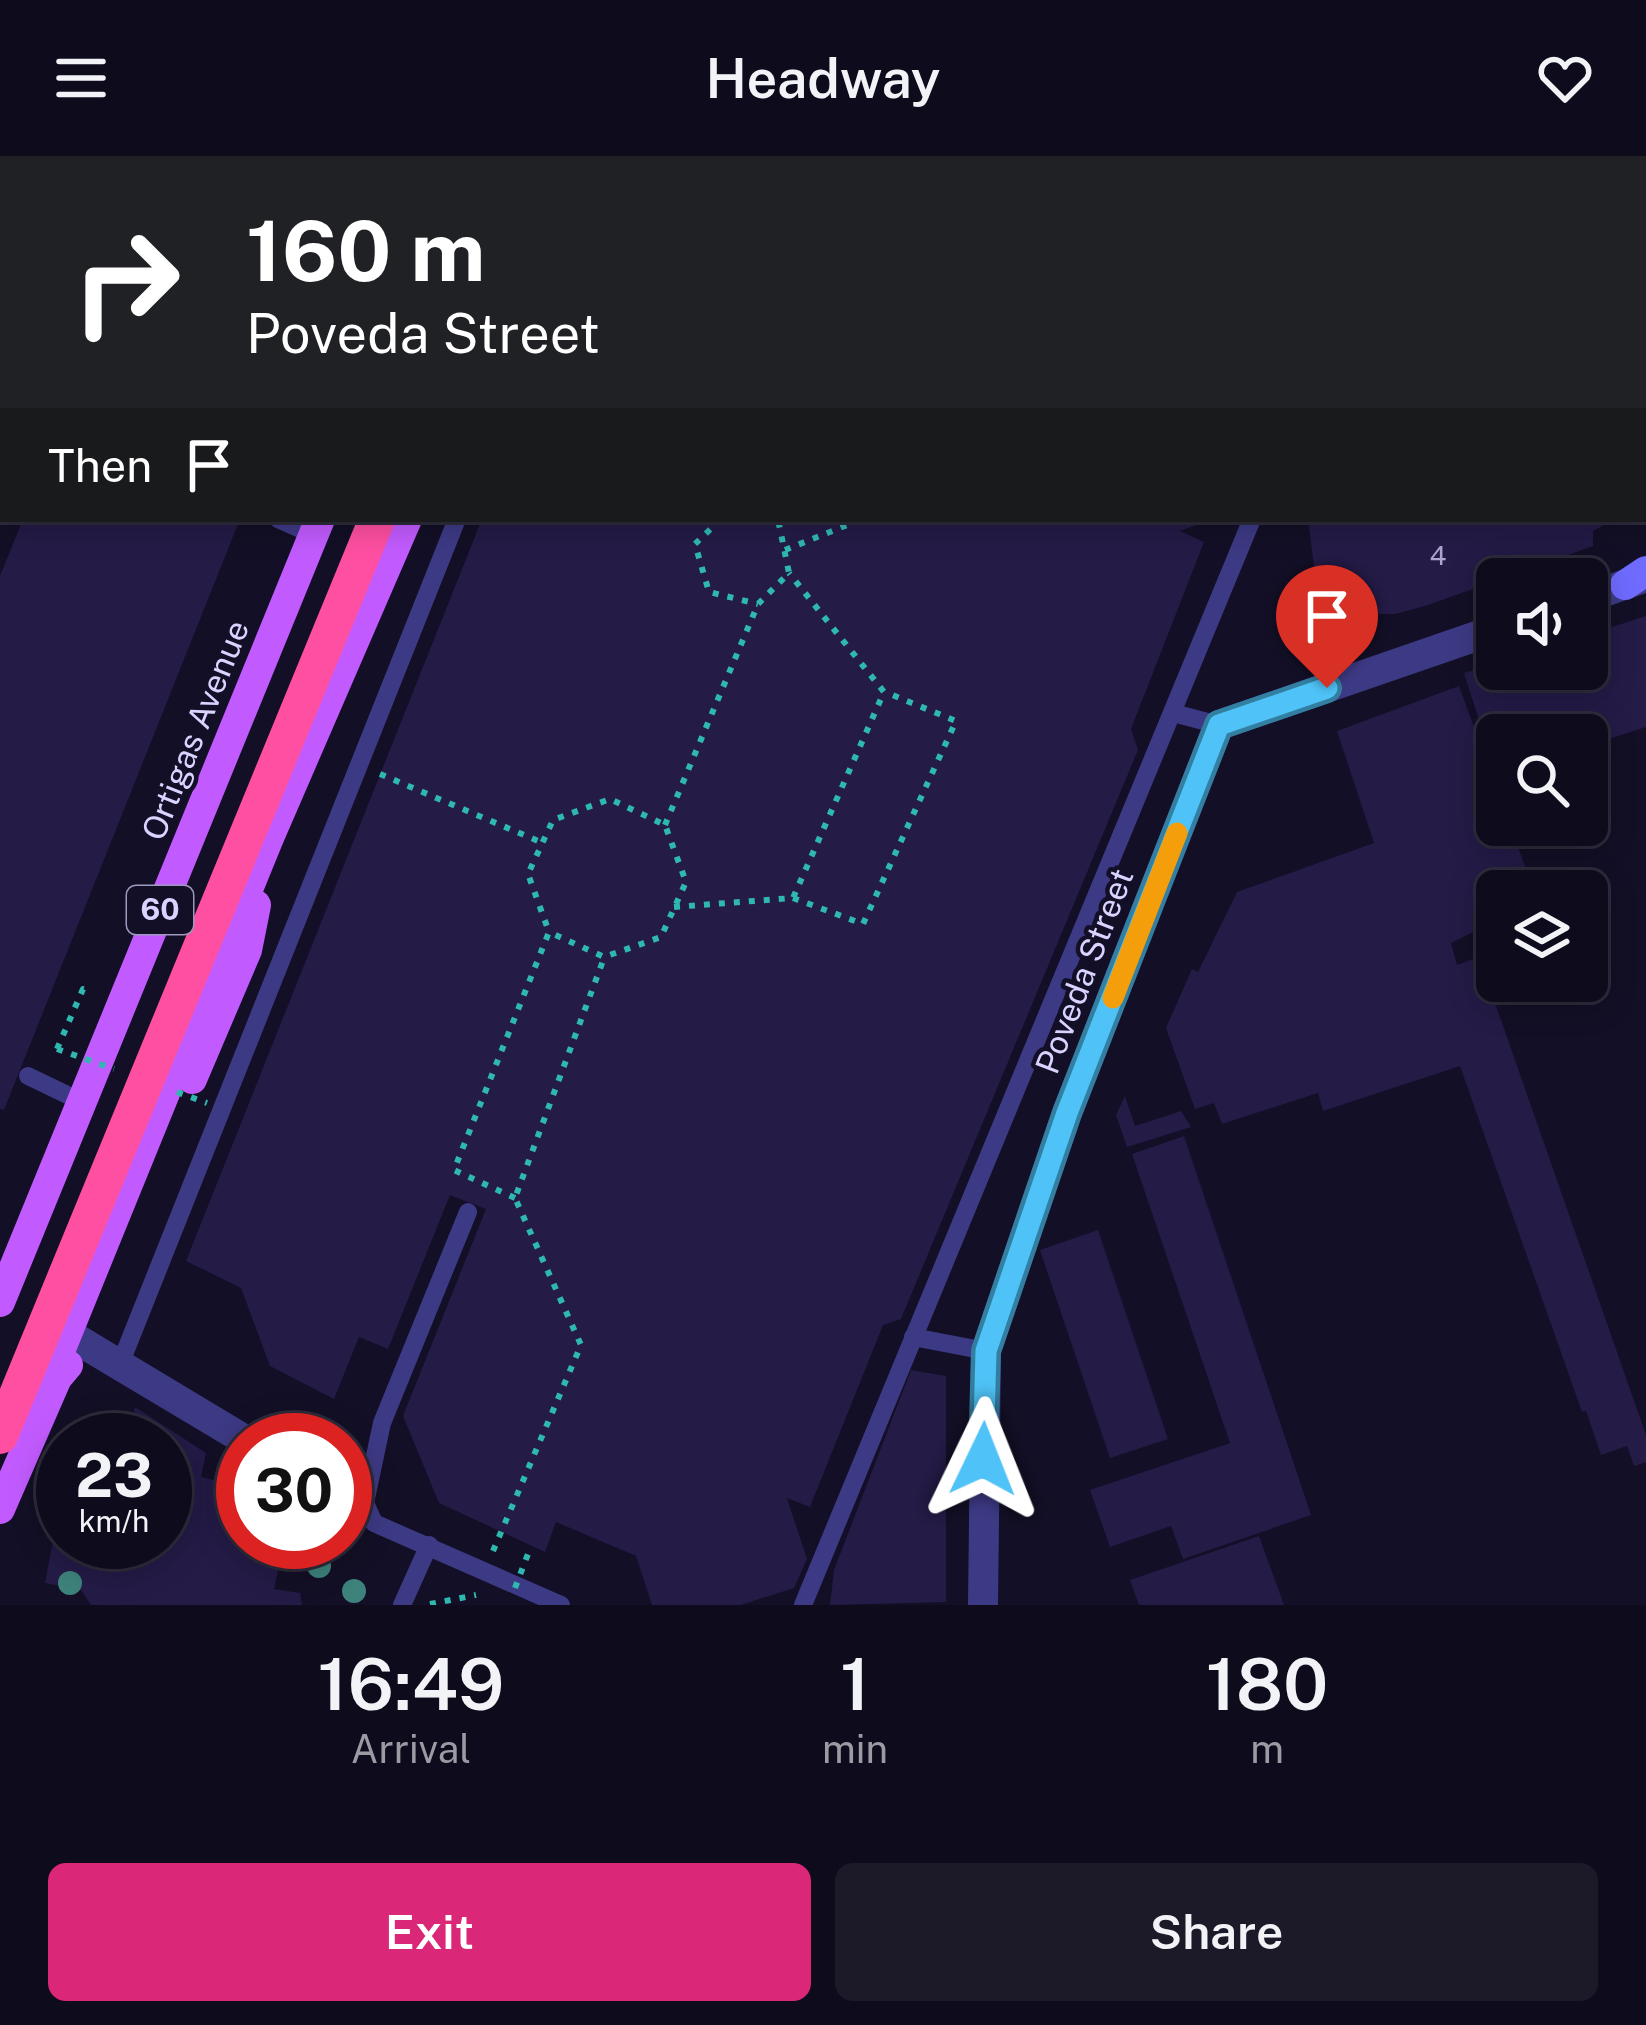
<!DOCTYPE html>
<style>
body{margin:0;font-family:"Public Sans",sans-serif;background:#1c1929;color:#f1f3f6;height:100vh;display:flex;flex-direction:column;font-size:45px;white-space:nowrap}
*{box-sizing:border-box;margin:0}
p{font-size:39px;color:#9b9ba3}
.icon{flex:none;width:66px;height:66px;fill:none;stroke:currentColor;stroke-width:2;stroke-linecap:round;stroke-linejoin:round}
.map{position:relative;height:1449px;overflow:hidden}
.details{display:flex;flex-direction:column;background:#0e0b1c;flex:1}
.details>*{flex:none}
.guide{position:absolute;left:0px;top:0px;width:1647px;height:366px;box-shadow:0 6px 30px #0003,0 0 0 3px #2e2b3b;background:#202124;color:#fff;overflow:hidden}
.buttons{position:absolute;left:1476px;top:402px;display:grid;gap:24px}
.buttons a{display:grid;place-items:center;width:132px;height:132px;border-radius:18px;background:#0e0b1c;box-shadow:0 6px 30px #0003,0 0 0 3px #2e2b3b;font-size:60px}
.speed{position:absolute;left:36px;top:1257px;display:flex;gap:24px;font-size:60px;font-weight:700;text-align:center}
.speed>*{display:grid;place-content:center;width:156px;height:156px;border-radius:50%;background:#0e0b1c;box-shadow:0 6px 30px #0003,0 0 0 3px #2e2b3b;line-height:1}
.speed small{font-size:30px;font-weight:400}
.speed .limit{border:18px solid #d22;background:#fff;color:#111}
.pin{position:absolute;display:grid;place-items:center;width:102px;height:102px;color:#fff;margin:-123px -51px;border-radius:50% 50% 50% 0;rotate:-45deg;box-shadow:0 0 12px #0007}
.pin .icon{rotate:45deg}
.me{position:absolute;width:132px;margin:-66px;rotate:2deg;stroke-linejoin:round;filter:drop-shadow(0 0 9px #0008)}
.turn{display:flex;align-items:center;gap:42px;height:252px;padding:0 48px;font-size:54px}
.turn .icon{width:156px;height:156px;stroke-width:2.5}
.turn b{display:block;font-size:84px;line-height:102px}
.then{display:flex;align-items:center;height:114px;padding:0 48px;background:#0003;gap:24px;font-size:45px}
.eta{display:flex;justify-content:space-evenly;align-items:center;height:204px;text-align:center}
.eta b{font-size:72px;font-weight:600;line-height:84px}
.button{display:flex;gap:24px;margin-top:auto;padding:24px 48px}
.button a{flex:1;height:138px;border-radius:18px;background:#db2777;color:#fff;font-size:48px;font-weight:600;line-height:138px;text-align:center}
.button a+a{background:#1c1929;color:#f1f3f6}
header{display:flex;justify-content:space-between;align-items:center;height:156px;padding:0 48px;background:#0e0b1c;font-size:54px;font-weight:600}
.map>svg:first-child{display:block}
.building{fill:#241b47}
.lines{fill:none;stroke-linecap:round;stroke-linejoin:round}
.path{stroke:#2fb8b0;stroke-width:6;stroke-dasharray:6 9;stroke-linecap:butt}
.lane{stroke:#3d3a85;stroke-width:18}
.street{stroke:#3d3a85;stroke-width:30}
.secondary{stroke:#6f6bff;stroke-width:30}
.primary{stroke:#c25bff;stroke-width:30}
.highway{stroke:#ff4fa3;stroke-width:36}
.path-bridge{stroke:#2fb8b0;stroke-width:6;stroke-dasharray:6 9;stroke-linecap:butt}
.highway-bridge{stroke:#ff4fa3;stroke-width:36}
.tree{fill:#3d827b}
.route-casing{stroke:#337fa1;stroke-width:30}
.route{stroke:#4fc3f7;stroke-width:21}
.slow{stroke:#f59e0b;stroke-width:21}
.labels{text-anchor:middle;stroke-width:9;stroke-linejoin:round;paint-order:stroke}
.number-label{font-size:27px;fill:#aca6d1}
.shield{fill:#130f26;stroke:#9e99be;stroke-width:3}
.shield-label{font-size:30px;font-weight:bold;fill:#d9d4ff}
.street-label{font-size:33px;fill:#d9d4ff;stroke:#130f26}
</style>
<header><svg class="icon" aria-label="menu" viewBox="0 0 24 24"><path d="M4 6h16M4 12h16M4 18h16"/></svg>Headway<svg class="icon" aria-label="heart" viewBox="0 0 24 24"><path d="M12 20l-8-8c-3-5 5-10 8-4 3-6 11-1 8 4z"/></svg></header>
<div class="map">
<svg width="1646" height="1449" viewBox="0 0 1646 1449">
<rect width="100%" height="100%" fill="#130f26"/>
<!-- building -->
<g class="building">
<path d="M 23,363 L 240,363 L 4,954 L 0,953 L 0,420 Z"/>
<path d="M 482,363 L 1213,363 L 1180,375 L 1204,386 L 1131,573 L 1138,594 L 901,1163 L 883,1169 L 810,1351 L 787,1342 L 807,1403 L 794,1432 L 741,1449 L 652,1449 L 636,1400 L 556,1366 L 545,1396 L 439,1347 L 403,1260 L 486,1053 L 450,1039 L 388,1193 L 359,1181 L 334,1243 L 270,1210 L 241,1132 L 186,1105 Z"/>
<path d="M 1308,363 L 1615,363 L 1593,375 L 1593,390 L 1425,450 L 1395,458 L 1369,458 L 1347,451 L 1328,432 L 1314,411 Z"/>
<path d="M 1646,460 L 1646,571 L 1587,590 L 1587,579 L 1497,579 L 1496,617 L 1464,517 L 1497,507 L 1497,513 L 1587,513 L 1587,479 Z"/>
<path d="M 1459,530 L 1497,634 L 1497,669 L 1510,669 L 1534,735 L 1497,735 L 1497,764 L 1451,787 L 1457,809 L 1479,801 L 1646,1279 L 1646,1306 L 1634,1310 L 1627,1290 L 1601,1299 L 1586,1255 L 1582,1256 L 1460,910 L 1323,955 L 1318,937 L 1222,968 L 1214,947 L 1195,953 L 1166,872 L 1192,813 L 1198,816 L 1237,736 L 1374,687 L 1337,575 Z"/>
<path d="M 1125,940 L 1135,970 L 1181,955 L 1191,971 L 1127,991 L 1116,959 Z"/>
<path d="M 1184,980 L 1311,1359 L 1183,1403 L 1171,1370 L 1110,1391 L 1090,1334 L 1230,1287 L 1132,998 Z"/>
<path d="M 1098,1074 L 1168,1283 L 1110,1302 L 1040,1094 Z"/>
<path d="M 911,1214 L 946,1220 L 946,1446 L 830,1449 L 834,1414 Z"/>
<path d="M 135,1251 L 206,1297 L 201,1321 L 232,1328 L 243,1345 L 243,1386 L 269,1386 L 280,1404 L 274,1433 L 300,1437 L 302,1449 L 91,1449 L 81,1434 L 45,1427 L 61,1344 L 63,1386 L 165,1386 L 165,1284 L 129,1284 Z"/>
<path d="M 1259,1380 L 1284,1449 L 1139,1449 L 1130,1424 Z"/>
</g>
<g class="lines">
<!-- path -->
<g class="path">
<path d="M 615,3 L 616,0"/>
<path d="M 721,363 L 695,388 L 709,436 L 758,448"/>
<path d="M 785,394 L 862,363"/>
<path d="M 380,618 L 543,687"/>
<path d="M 665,669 L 758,448 L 789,417 L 779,368 L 763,363"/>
<path d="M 793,742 L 863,768 L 956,565 L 885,536"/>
<path d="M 674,751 L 793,742 L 884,536 L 789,417"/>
<path d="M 57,893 L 83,833 L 92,836"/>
<path d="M 515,1042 L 454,1014 L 549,776 L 528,718 L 553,664 L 610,643 L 665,669 L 686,726 L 661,781 L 604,801 L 549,776"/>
<path d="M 493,1395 L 581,1189 L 515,1042 L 604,802"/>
<path d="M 430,1448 L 476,1439"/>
</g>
<!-- lane -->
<g class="lane">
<path d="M 842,0 L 850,3"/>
<path d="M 647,3 L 651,0"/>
<path d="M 278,363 L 314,379"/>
<path d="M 1173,557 L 1219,569"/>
<path d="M 28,920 L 82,946"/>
<path d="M 468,1056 L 382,1267 L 365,1347 L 374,1367 L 561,1449"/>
<path d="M 82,1179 L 257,1284"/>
<path d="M 913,1181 L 986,1195"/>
<path d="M 64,1183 L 243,1290"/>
<path d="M 123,1201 L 457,363"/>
<path d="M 402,1449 L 429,1389"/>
<path d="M 803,1449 L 1252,363"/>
</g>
<!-- street -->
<g class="street">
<path d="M 1296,3 L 1297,0"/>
<path d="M 0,155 L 3,156"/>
<path d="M 1587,442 L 1646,421"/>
<path d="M 983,1449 L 986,1195 L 1067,957 L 1219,569 L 1497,473"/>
</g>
<!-- secondary -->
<g class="secondary">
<path d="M 987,0 L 995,3"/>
<path d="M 1149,0 L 1156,3"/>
<path d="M 1644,189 L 1646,190"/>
<path d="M 1644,246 L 1646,247"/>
<path d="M 1625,429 L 1646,415"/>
</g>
<!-- primary -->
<g class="primary">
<path d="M 468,3 L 469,0"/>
<path d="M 563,3 L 564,0"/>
<path d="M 192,923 L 247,794 L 256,749"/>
<path d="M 0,1146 L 320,363"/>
<path d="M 57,1222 L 60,1195 L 268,684 L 407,363"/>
<path d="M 0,1353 L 57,1222 L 68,1209"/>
</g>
<!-- highway -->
<path class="highway" d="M 522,3 L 523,0"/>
<!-- path-bridge -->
<g class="path-bridge">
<path d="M 57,893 L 114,913"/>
<path d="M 177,936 L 207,947"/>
<path d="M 515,1432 L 531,1390"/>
</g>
<!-- highway-bridge -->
<path class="highway-bridge" d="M 0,1280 L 377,363"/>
</g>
<!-- trees -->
<g class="tree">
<circle cx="178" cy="1339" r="12"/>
<circle cx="319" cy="1410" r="12"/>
<circle cx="70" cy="1427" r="12"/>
<circle cx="354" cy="1435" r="12"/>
</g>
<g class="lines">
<defs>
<path id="route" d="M 983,1303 L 986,1195 L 1067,957 L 1219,569 L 1327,532"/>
</defs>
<!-- route casing -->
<use href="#route" class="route-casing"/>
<!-- route -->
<use href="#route" class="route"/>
<!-- slow -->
<path class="slow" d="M 1113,842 L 1177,677"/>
</g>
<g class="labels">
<!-- number labels -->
<g class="number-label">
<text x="1438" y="409">4</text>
</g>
<!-- shield labels -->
<rect class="shield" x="127" y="730" width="66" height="48" rx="9"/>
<g class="shield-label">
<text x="160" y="764">60</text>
</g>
<!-- street labels -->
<g class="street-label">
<text transform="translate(195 574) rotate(-68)" y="12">Ortigas Avenue</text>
<text transform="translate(1084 815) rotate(-69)" y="12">Poveda Street</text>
</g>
</g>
</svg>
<div class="buttons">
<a><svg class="icon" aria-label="sound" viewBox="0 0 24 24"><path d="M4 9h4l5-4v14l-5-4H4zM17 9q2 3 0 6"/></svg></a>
<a><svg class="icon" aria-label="search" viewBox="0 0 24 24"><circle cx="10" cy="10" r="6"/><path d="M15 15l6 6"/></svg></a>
<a><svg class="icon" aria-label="layers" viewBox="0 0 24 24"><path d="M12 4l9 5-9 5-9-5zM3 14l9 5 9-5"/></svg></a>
</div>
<div class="speed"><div>23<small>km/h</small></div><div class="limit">30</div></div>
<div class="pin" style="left:1327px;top:532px;background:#d93025"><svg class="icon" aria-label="arrive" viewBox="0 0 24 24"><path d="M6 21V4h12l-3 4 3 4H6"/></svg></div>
<svg class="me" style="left:983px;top:1303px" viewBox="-20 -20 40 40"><path d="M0-17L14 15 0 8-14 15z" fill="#4fc3f7" stroke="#fff" stroke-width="4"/></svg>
<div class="guide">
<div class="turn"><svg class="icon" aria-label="right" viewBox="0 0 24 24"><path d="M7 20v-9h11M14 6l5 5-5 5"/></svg><div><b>160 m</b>Poveda Street</div></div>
<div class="then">Then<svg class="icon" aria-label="arrive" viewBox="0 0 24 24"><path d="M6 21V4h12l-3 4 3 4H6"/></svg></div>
</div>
</div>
<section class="details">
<div class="eta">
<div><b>16:49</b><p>Arrival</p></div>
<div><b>1</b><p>min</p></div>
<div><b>180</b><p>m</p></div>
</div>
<div class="button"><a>Exit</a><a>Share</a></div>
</section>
